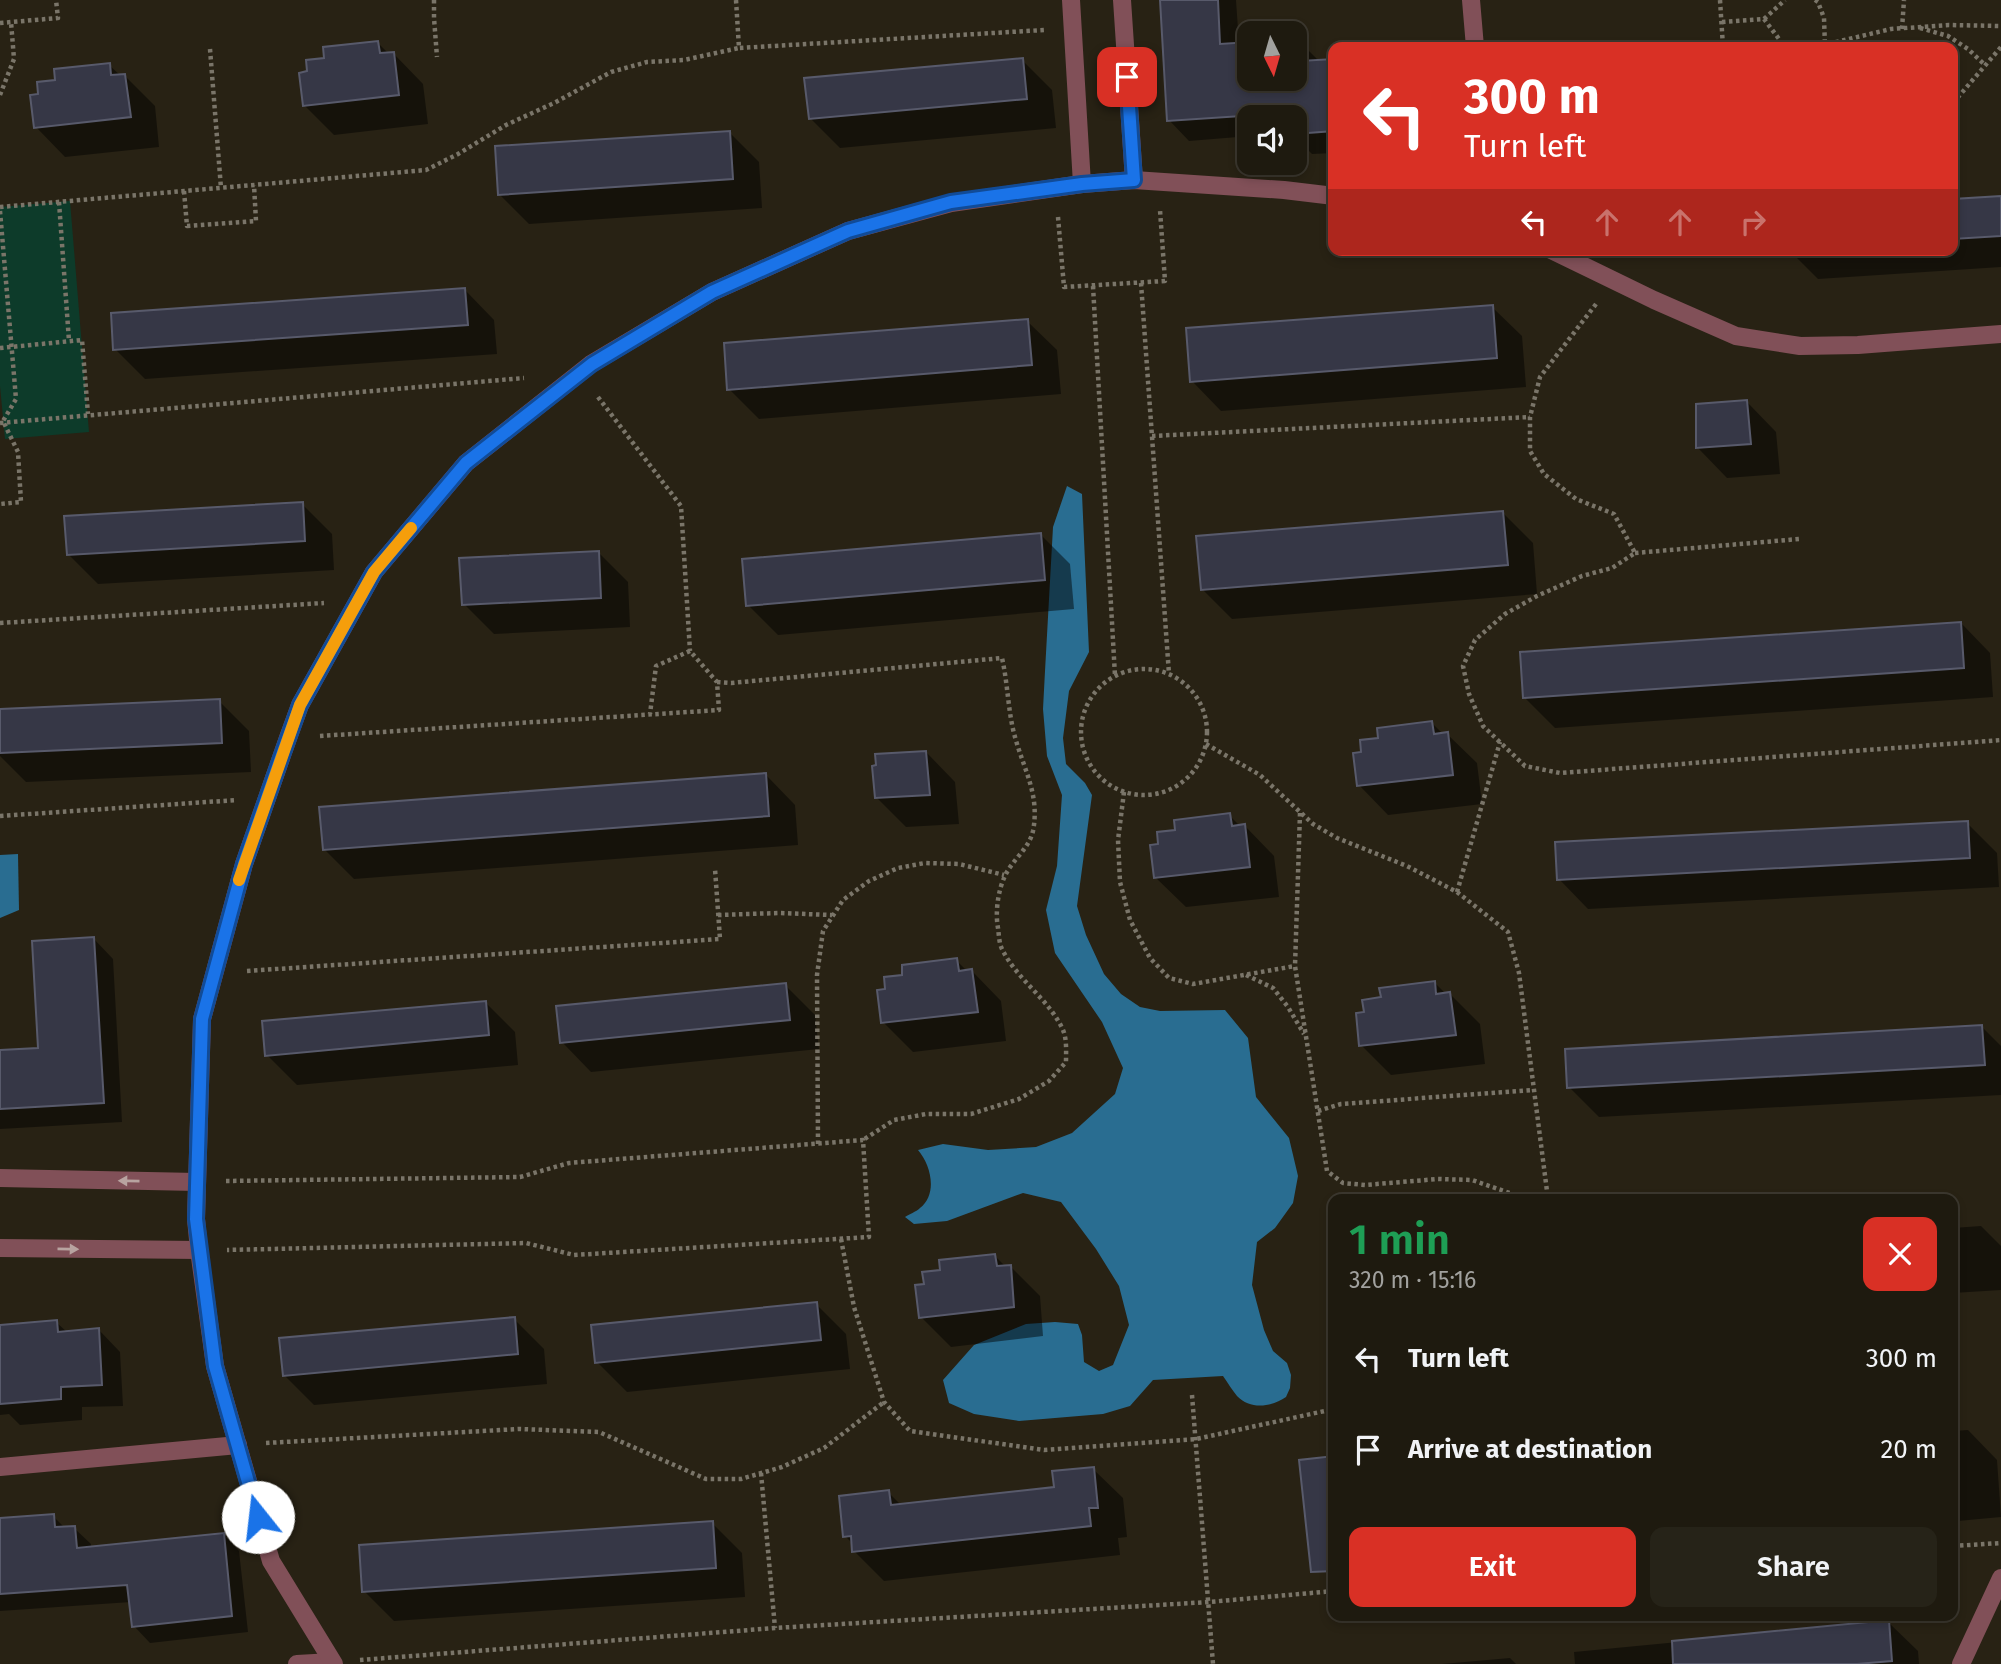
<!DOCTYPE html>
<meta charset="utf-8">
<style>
body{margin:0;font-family:"Fira Sans",sans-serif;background:#262318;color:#f1f3f6;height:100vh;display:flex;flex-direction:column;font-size:26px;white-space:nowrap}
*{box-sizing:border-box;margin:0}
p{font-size:23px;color:#a1a19e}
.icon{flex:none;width:38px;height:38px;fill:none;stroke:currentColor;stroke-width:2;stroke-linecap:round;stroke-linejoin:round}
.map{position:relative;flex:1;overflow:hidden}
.side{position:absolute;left:1328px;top:1194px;width:630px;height:427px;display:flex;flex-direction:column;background:#1e1a0f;border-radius:14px;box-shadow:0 4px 10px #0003,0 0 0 2px #3c382f}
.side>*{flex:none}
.top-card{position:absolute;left:1328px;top:42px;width:630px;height:214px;border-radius:14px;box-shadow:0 4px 10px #0003,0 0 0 2px #3c382f;background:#d93025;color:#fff;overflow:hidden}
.needle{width:46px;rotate:175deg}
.controls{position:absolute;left:1237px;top:21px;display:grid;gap:14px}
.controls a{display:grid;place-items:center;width:70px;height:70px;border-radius:14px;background:#1e1a0f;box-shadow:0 4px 10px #0003,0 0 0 2px #3c382f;font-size:35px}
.pin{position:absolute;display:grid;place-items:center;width:60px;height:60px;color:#fff;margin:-30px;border-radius:14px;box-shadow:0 4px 10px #0006}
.me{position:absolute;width:77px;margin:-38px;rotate:344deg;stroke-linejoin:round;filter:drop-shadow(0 0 5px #0008)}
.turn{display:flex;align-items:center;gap:24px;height:147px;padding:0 21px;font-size:32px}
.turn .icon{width:91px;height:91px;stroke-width:2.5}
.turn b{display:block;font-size:49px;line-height:60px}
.lanes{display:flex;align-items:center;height:66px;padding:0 21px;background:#0003;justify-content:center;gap:35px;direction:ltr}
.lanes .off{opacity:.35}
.round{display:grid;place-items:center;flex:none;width:74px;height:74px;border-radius:14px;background:#262318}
.summary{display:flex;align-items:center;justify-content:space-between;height:119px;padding:0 21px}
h1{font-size:42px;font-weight:600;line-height:52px;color:#1e9e55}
.button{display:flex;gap:14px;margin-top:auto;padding:14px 21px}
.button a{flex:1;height:80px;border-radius:14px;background:#d93025;color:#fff;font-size:28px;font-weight:600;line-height:80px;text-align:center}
.button a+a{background:#262318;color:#f1f3f6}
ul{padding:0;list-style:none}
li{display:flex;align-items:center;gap:21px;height:91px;padding:0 21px}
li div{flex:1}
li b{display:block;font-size:26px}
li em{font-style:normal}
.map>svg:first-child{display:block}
.green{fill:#0d3b2a}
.water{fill:#296d91}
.shadow{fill:#0007}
.building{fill:#363746;stroke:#585a6b;stroke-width:2}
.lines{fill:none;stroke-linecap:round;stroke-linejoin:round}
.path{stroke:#7a7569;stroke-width:4.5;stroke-dasharray:3.5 3.5;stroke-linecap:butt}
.minor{stroke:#815058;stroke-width:18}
.oneway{fill:#b8a3a0}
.route-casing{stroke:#114b97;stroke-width:18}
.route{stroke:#1a73e8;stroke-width:12}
.slow{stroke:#f59e0b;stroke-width:12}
</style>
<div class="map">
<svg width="2001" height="1664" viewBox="0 0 2001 1664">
<rect width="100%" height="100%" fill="#282214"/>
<!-- green -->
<path class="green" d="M 70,201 L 89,432 L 5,439 L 0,386 L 0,207 Z"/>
<!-- water -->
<g class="water">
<path d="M 1067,486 L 1082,494 L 1089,652 L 1069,691 L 1063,738 L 1066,764 L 1085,783 L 1092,795 L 1077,906 L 1086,935 L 1104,974 L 1121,994 L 1140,1007 L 1160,1011 L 1225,1010 L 1248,1038 L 1256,1097 L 1289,1138 L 1298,1176 L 1293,1203 L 1275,1228 L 1257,1242 L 1252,1285 L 1264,1330 L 1273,1351 L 1287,1363 L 1291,1375 L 1290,1388 L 1286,1397 C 1272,1407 1250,1410 1237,1396 C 1232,1390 1228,1383 1223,1376 L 1153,1380 L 1130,1406 L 1103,1414 L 1019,1421 L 974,1414 L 949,1403 L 943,1380 L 974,1345 L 1026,1324 L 1055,1322 L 1078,1324 L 1082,1335 L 1084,1362 L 1099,1371 L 1113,1365 L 1129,1325 L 1119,1286 L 1096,1249 L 1061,1202 L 1023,1193 L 947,1221 L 914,1224 L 905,1217 C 909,1214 916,1212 920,1208 C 938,1194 931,1165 918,1150 L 943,1144 L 988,1150 L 1036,1147 L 1072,1133 L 1115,1094 L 1123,1068 L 1102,1022 L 1055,953 L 1046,910 L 1057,866 L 1062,795 L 1047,756 L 1043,709 L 1045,671 L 1053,527 Z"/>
<path d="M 18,854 L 19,910 L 0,918 L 0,855 Z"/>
</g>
<!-- shadow -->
<g class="shadow">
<path d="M 1162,0 L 1236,0 L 1239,44 L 1250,79 L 1295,79 L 1295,40 L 1298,40 L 1319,61 L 1334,60 L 1334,153 L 1312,154 L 1295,137 L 1295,117 L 1250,117 L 1250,136 L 1189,141 L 1169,120 Z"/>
<path d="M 378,43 L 389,54 L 394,54 L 423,84 L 428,124 L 334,135 L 304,105 L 309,73 Z"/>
<path d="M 1022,60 L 1052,90 L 1056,128 L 840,148 L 810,118 Z"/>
<path d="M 109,65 L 121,76 L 125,76 L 155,106 L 159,147 L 65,157 L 36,127 L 40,96 L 57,81 Z"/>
<path d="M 729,132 L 759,162 L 762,208 L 529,224 L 499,194 Z"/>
<path d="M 2001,197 L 2001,267 L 1818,279 L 1789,250 L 1953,250 L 1953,201 Z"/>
<path d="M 465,290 L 494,320 L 497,354 L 145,379 L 115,349 Z"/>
<path d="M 1492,307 L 1522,336 L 1526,387 L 1221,411 L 1192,381 Z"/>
<path d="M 1027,321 L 1057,350 L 1061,394 L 759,419 L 729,389 Z"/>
<path d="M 1747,402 L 1776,432 L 1780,474 L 1727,478 L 1698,448 Z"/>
<path d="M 302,504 L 332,534 L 334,570 L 98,584 L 68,554 Z"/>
<path d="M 1503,513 L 1533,543 L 1537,594 L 1232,619 L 1202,589 Z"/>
<path d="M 1040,534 L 1070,564 L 1074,609 L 778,635 L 748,605 Z"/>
<path d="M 598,552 L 628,582 L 630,627 L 494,634 L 464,604 Z"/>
<path d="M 1961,623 L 1990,653 L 1993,697 L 1555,728 L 1525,698 Z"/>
<path d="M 219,701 L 249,731 L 251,772 L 26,782 L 0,756 L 0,711 Z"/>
<path d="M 1432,723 L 1443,734 L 1447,734 L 1477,763 L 1482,804 L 1388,815 L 1359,785 L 1363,753 L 1380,740 Z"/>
<path d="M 926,752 L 955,782 L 959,824 L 906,827 L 877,798 L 877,767 Z"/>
<path d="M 766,775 L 795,805 L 798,845 L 354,879 L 324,849 Z"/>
<path d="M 1229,815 L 1241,827 L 1245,826 L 1274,856 L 1279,897 L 1186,907 L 1156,878 L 1160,845 Z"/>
<path d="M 1967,823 L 1997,853 L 1999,887 L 1588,909 L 1559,879 Z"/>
<path d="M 94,939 L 113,959 L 122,1122 L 0,1129 L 0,1052 L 40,1050 Z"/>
<path d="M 956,960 L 968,972 L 972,971 L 1001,1001 L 1006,1041 L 913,1052 L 883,1022 L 887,991 Z"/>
<path d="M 1435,983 L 1446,994 L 1450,994 L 1480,1024 L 1485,1064 L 1391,1075 L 1361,1045 L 1365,1013 L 1383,999 Z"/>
<path d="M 785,985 L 815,1015 L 819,1049 L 591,1072 L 562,1042 Z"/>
<path d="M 486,1003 L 515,1032 L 518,1065 L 297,1085 L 267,1055 Z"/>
<path d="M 1982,1027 L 2001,1046 L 2001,1095 L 1599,1117 L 1569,1087 Z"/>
<path d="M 1981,1226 L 2001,1246 L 2001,1290 L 1953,1293 L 1953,1228 Z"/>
<path d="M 994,1255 L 1006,1267 L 1010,1266 L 1040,1296 L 1043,1336 L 951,1347 L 921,1317 L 942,1272 Z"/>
<path d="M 816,1304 L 846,1334 L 850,1369 L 627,1392 L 597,1362 Z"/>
<path d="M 514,1319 L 544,1349 L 547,1384 L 314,1405 L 284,1375 Z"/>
<path d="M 56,1322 L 68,1333 L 99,1330 L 120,1352 L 123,1406 L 82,1407 L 82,1420 L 20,1425 L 9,1414 L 0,1415 L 0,1326 Z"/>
<path d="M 1968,1430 L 1997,1460 L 2001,1517 L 1958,1521 L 1953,1516 L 1953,1431 Z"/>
<path d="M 1093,1469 L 1123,1498 L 1127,1537 L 1118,1538 L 1120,1555 L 884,1581 L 854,1551 L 853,1544 L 845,1536 L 888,1492 L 902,1506 L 1056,1489 Z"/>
<path d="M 53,1516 L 66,1529 L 74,1528 L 91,1544 L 91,1549 L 223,1534 L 239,1551 L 248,1632 L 150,1643 L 134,1626 L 131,1602 L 0,1611 L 0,1519 Z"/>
<path d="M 712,1523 L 742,1553 L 745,1597 L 394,1621 L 364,1591 Z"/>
<path d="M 1888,1622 L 1918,1651 L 1919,1664 L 1575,1664 L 1574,1652 Z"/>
<path d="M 1510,1658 L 1516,1664 L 1442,1664 Z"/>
</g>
<!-- building -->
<g class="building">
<path d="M 1160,0 L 1218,0 L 1220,44 L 1250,42 L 1250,79 L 1295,79 L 1295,38 L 1299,38 L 1300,61 L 1334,59 L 1334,131 L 1295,134 L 1295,117 L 1289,117 L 1288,113 L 1167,121 Z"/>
<path d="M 378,41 L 380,53 L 394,52 L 399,95 L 303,106 L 299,73 L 307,71 L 306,60 L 324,58 L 323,47 Z"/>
<path d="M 1023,58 L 1027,99 L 809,119 L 804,78 Z"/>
<path d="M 110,63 L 111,75 L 125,74 L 131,117 L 34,128 L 30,95 L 38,94 L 37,82 L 55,80 L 54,69 Z"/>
<path d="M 730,131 L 733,179 L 498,195 L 495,146 Z"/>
<path d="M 2001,196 L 2001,236 L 1953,239 L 1953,199 Z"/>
<path d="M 465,288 L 468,325 L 113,350 L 111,313 Z"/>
<path d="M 1493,305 L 1497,358 L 1190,382 L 1186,328 Z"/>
<path d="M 1028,319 L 1032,365 L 727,390 L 724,343 Z"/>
<path d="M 1747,400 L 1751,444 L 1696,448 L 1696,404 Z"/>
<path d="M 303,502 L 305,541 L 67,555 L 64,516 Z"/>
<path d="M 1503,511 L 1508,565 L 1201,590 L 1196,536 Z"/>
<path d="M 1041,533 L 1045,580 L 746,606 L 742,559 Z"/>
<path d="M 599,551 L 601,598 L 462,605 L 459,558 Z"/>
<path d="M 1961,622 L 1964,668 L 1523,698 L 1520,652 Z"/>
<path d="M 220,699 L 222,743 L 0,753 L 0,709 Z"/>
<path d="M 1432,721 L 1434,734 L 1448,732 L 1453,775 L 1357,786 L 1353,753 L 1361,752 L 1360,740 L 1378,738 L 1377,728 Z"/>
<path d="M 926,751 L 930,795 L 875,798 L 872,766 L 876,765 L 875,754 Z"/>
<path d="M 766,773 L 769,816 L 323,850 L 319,807 Z"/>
<path d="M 1230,813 L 1232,826 L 1245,824 L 1250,867 L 1154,878 L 1150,845 L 1158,844 L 1157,832 L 1175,830 L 1174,820 Z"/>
<path d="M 1968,821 L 1970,858 L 1557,880 L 1555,842 Z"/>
<path d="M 94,937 L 104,1103 L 0,1109 L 0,1050 L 38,1048 L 32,941 Z"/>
<path d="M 957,958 L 959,971 L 972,969 L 978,1012 L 881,1023 L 877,990 L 885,989 L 884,977 L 902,975 L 902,965 Z"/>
<path d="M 1435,981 L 1436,994 L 1450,992 L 1456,1035 L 1359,1046 L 1356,1013 L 1364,1012 L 1362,1000 L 1381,997 L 1379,988 Z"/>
<path d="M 786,983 L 790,1020 L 560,1043 L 556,1006 Z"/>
<path d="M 486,1001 L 489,1035 L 265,1056 L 262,1021 Z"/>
<path d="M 1982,1025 L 1985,1065 L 1567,1088 L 1565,1049 Z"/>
<path d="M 995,1254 L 997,1266 L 1011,1265 L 1014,1307 L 919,1318 L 915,1285 L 924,1284 L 922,1272 L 940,1270 L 939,1260 Z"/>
<path d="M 817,1302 L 821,1340 L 595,1363 L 591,1325 Z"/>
<path d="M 515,1317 L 518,1354 L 283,1376 L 279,1338 Z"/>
<path d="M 57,1320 L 58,1332 L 99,1328 L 102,1385 L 61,1387 L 61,1399 L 0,1404 L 0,1325 Z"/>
<path d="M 1334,1456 L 1334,1571 L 1311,1572 L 1299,1460 Z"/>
<path d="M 1094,1467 L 1098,1508 L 1089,1508 L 1091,1526 L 852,1552 L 851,1536 L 843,1537 L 839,1496 L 889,1490 L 891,1505 L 1054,1487 L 1052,1471 Z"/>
<path d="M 54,1514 L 55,1527 L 75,1526 L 77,1548 L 224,1533 L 232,1616 L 132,1627 L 127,1585 L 0,1594 L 0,1518 Z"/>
<path d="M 713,1521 L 716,1568 L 362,1592 L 359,1545 Z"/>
<path d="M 1889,1620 L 1892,1661 L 1857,1664 L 1673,1664 L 1672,1641 Z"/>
</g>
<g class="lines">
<!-- path -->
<g class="path">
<path d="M 434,0 L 434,18 L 437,57"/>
<path d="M 736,0 L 739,48 L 1044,30"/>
<path d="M 1720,0 L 1723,47"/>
<path d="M 1815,0 L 1818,2 L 1824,18 L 1825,46"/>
<path d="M 1764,19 L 1785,0"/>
<path d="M 1722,22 L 1764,19 L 1782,43 L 1791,47"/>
<path d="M 0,23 L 58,18 L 56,0"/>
<path d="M 1920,28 L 1948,36 L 1968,49 L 1985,65"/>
<path d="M 1902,29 L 1904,0"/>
<path d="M 1815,47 L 1891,29 L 1949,25 L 2001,26"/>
<path d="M 210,49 L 221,188"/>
<path d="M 0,95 L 14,59 L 11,22"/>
<path d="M 1953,103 L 2001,47"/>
<path d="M 1953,182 L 1955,188"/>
<path d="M 184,191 L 187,226 L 256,221 L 254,185"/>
<path d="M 59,202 L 69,341"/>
<path d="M 0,207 L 426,170 L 458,154 L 506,125 L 554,103 L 611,72 L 647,62 L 684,60 L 739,48"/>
<path d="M 0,211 L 16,399 L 3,421 L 18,452 L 21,502 L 0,504"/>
<path d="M 1058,217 L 1064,287 L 1165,281 L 1160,210"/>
<path d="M 1141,283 L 1169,674"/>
<path d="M 1093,286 L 1115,676"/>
<path d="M 1596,304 L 1540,377 L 1530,417 L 1530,451 L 1544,474 L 1576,499 L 1614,514 L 1635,553 L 1612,568 L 1582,576 L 1537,596 L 1505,614 L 1475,640 L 1463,666 L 1469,694 L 1483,726 L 1525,766 L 1560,773 L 2001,740"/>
<path d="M 0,348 L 82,340 L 88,414"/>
<path d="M 598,397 L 681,506 L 690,651"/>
<path d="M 0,423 L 524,378"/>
<path d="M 1152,436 L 1530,417"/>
<path d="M 1635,553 L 1799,539"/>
<path d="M 0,623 L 324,603"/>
<circle cx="1144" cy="732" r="63"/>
<path d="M 717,682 L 731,683 L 1002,658 C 1008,684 1008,713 1015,737 C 1024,770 1040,795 1033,831 C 1029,849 1012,860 1005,876 C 998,890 995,913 998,928 C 999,935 999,943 1002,949 C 1017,980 1049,999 1063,1030 C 1067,1039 1066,1052 1066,1062 L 1049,1081 L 1019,1099 L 971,1114 L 926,1114 L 894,1120 L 863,1140"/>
<path d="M 320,736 L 719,710 L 717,682 L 690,651 L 656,666 L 650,714"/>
<path d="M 1206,744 L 1260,775 L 1313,824 L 1337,838 L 1407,866 L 1457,892 L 1508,932 L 1519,973 L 1548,1199"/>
<path d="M 1124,792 L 1118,840 L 1120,882 L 1130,920 L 1150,958 L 1169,978 L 1193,984 L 1295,966"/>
<path d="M 1300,813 L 1295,966 L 1327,1171 L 1343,1183 L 1365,1185 L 1438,1179 L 1472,1180 L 1527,1199"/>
<path d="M 0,816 L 237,800"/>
<path d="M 1457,892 L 1500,742"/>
<path d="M 718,915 L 779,913 L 832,915"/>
<path d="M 247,971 L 720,939 L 715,869"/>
<path d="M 1246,975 L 1273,988 L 1288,1007 L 1304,1034"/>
<path d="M 1318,1111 L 1341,1104 L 1533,1090"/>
<path d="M 818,1144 L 817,975 L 823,931 L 843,900 L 869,881 L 898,868 L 925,863 L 959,864 L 1004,875"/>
<path d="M 226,1181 L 520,1177 L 569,1163 L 863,1140 L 869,1237 L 574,1255 L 526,1243 L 227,1250"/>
<path d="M 841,1239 L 854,1307 L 884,1402 L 910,1431 L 1044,1450 L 1196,1439 L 1334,1409"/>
<path d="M 1192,1395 L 1213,1664"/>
<path d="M 266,1443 L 519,1429 L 599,1432 L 706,1479 L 741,1479 L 782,1467 L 824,1448 L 884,1402"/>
<path d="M 761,1473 L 775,1628"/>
<path d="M 1953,1546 L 2001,1543"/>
<path d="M 360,1660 L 775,1628 L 1209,1602 L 1334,1591"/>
</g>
<!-- minor -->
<g class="minor">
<path d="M 1122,0 L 1134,180"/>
<path d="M 1471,0 L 1475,47"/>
<path d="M 1082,184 L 1134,180 L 1284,190 L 1334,196"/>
<path d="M 1551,250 L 1654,300 L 1736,336 L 1800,346 L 1858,345 L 2001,334"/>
<path d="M 0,1178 L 197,1182"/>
<path d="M 0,1248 L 199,1250"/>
<path d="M 0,1467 L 238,1445"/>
<path d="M 297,1664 L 332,1662"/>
<path d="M 334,1664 L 271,1561 L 215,1366 L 199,1250 L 196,1219 L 202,1019 L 244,864 L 288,738 L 300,705 L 374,572 L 466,463 L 591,364 L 712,292 L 848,231 L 951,203 L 1082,184 L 1071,0"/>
<path d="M 1961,1664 L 2001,1578"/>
</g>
</g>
<!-- one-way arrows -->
<defs><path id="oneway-solid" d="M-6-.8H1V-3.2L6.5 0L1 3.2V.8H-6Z" transform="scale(1.75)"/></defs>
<g class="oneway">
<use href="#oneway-solid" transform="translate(129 1181) rotate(-179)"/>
<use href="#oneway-solid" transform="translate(68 1249) rotate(1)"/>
</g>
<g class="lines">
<defs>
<path id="route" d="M 258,1517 L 215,1366 L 196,1219 L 202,1019 L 244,864 L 281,758 L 300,705 L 374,572 L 466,463 L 592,364 L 712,292 L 848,231 L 951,202 L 1082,184 L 1134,180 L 1127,77"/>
</defs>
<!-- route casing -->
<use href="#route" class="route-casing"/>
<!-- route -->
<use href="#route" class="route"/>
<!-- slow -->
<path class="slow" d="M 239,880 L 300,705 L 374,572 L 411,528"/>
</g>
</svg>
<div class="controls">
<a><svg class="needle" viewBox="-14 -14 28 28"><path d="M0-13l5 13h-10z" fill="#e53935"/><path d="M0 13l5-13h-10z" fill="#a1a19e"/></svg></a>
<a><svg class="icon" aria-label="sound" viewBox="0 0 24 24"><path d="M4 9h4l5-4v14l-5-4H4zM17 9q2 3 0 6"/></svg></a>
</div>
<div class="pin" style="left:1127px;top:77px;background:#d93025"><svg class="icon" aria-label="arrive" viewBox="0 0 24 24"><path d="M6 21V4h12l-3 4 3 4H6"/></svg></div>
<svg class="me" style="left:258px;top:1517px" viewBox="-20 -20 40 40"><circle r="19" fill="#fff"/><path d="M0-13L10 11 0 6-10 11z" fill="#1a73e8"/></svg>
<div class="top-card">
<div class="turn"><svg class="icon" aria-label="left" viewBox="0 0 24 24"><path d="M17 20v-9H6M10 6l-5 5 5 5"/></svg><div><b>300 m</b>Turn left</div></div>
<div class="lanes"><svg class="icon" aria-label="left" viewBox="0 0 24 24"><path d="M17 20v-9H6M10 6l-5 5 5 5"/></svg><svg class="icon off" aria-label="ahead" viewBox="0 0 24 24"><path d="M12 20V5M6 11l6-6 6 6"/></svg><svg class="icon off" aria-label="ahead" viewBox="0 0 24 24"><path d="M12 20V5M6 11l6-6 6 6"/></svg><svg class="icon off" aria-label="right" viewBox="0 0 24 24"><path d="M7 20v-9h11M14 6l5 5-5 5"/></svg></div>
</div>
<section class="side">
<div class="summary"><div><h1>1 min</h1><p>320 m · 15:16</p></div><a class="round" style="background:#d93025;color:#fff"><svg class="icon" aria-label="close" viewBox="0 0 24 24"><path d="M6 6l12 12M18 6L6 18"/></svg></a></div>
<ul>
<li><svg class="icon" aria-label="left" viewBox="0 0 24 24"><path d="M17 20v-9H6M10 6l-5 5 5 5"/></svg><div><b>Turn left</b></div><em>300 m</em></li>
<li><svg class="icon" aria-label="arrive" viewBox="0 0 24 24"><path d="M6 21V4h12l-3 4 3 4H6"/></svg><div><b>Arrive at destination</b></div><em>20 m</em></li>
</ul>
<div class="button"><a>Exit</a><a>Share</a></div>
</section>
</div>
